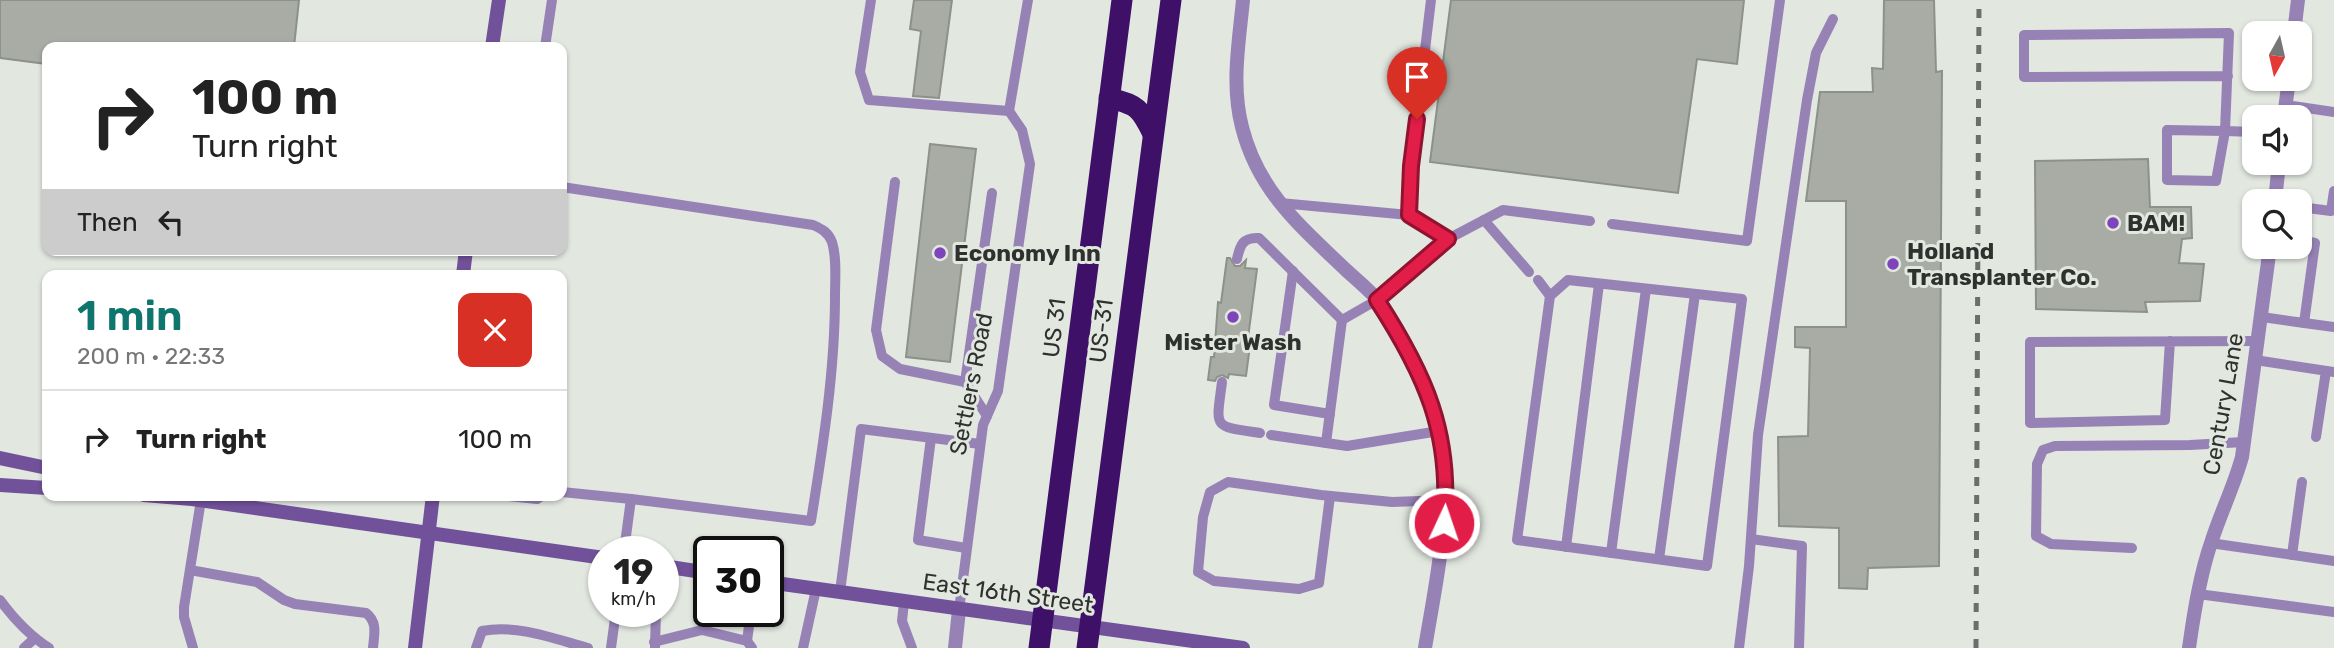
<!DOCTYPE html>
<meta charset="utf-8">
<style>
body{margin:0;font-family:Rubik,sans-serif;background:#f2f2f2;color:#222;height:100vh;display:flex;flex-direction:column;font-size:26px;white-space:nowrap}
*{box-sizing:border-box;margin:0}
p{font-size:23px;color:#767676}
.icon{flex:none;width:38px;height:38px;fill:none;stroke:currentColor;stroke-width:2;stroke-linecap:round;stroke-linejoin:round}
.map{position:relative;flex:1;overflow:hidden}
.drawer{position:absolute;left:42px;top:270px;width:525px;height:231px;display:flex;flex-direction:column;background:#fff;border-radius:14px;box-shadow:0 2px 5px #0004}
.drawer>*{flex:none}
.banner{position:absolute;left:42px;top:42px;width:525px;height:214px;border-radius:14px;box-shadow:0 2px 5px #0004;background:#fff;color:#222;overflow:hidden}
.needle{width:46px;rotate:188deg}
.fabs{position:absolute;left:2242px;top:21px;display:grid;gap:14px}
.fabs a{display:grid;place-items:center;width:70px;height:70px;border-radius:14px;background:#fff;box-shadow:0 2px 5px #0004;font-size:35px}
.speed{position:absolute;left:588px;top:536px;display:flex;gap:14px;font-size:35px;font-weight:700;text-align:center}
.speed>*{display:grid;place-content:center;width:91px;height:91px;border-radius:50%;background:#fff;box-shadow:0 2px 5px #0004;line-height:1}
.speed small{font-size:18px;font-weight:400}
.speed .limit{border:4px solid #111;border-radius:10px;background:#fff;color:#111}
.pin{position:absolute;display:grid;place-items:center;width:60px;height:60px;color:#fff;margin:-72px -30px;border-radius:50% 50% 50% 0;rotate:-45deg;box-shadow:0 0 7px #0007}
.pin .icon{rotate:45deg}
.me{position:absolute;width:77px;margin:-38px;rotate:3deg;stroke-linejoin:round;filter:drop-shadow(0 0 5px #0008)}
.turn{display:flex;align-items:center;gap:24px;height:147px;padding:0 35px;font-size:32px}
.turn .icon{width:91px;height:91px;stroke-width:2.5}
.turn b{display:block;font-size:49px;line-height:60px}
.then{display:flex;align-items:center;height:66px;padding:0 35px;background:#0003;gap:14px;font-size:26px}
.round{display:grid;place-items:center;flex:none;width:74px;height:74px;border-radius:14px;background:#f2f2f2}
.headline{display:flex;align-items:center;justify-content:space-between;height:119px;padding:0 35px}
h1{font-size:42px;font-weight:600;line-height:52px;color:#0f766e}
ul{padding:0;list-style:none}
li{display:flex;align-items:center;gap:21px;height:98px;padding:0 35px;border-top:2px solid #e0e0e0}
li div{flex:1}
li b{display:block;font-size:26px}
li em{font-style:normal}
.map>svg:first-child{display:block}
.building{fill:#a8aca5;stroke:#8c918a;stroke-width:2}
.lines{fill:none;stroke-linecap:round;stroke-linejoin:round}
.lane{stroke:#9782b5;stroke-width:10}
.street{stroke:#9782b5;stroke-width:14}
.secondary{stroke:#72519b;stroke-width:14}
.highway{stroke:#3e1067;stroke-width:21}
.rail{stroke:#6b6e6a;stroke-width:5;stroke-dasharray:9 9;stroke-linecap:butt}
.route-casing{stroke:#92132f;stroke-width:18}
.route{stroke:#e11d48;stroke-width:12}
.poi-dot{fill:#7e45bb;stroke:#e2e7e0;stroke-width:2.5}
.labels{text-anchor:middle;stroke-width:6;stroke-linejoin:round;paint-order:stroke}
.poi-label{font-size:23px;font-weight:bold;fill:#2f312e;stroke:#e2e7e0;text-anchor:start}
.street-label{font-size:23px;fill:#2f312e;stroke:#e2e7e0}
</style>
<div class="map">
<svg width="2334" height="648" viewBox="0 0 2334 648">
<rect width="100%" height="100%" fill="#e2e7e0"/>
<!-- building -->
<g class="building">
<path d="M 0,0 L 299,0 L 294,47 L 47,47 L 47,64 L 0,58 Z"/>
<path d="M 914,0 L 952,0 L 939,98 L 913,96 L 921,31 L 910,29 Z"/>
<path d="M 1451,0 L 1744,0 L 1737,64 L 1697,59 L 1678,193 L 1430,162 Z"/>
<path d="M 1884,0 L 1934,0 L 1936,72 L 1942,71 L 1939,566 L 1868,568 L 1867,589 L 1839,588 L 1839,528 L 1779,526 L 1778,437 L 1808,436 L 1810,348 L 1795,347 L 1795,327 L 1846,327 L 1846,201 L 1806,201 L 1820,92 L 1873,92 L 1872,68 L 1883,69 Z"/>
<path d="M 930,144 L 976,149 L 950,362 L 906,357 Z"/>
<path d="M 2148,159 L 2150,207 L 2191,207 L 2192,238 L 2182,239 L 2179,263 L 2204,264 L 2200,301 L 2145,302 L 2147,312 L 2036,309 L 2035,161 Z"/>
<path d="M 1227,258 L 1230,258 L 1235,266 L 1240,266 L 1246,260 L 1245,268 L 1257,269 L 1248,338 L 1251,338 L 1246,376 L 1229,374 L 1228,378 L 1222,375 L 1217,377 L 1215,381 L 1208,380 L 1211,357 L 1214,357 L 1218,302 L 1221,303 Z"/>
</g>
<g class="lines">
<!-- lane -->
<g class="lane">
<path d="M 871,0 L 860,72 L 869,100 L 1009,111"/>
<path d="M 545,47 L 552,0"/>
<path d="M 2228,76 L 2024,77 L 2024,35 L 2229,33 L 2225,131 L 2254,132"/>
<path d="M 2286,105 L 2334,112"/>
<path d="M 2167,130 L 2225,131 L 2216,181 L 2167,180 Z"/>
<path d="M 895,182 L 876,330 L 882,356 L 900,369 L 965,382 L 987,416"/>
<path d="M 562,187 L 813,225 C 822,229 828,232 832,242 C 837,258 835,279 835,296 C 835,371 823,446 811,521 L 631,499 L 624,551"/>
<path d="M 1280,203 L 1409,215"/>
<path d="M 2300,207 L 2331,211 L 2334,191"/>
<path d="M 1484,220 L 1529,272"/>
<path d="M 1612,224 L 1747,241 L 1780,0"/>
<path d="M 1448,239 L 1503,210 L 1590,221"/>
<path d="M 1237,259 C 1240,245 1243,237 1259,238 L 1342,320"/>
<path d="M 1293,271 L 1274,405 L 1330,414"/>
<path d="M 1538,280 L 1550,296 L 1517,540 L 1707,566 L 1742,299 L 1568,280 L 1550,296"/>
<path d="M 2262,317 L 2304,323 L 2315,243 L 2300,240"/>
<path d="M 1342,320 L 1377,300 L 1448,239 L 1409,215 L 1411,166 L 1431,0"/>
<path d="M 2304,323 L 2334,327"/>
<path d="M 2170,341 L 2165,420 L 2030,423 L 2030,342 L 2258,341"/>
<path d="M 2255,360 L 2334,372"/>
<path d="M 965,382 L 992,193"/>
<path d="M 1222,382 C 1216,429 1212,426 1260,433"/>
<path d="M 1271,435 L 1347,446 L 1439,431"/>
<path d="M 2316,437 L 2326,371"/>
<path d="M 931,438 L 918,540 L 966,548"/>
<path d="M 1326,443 L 1342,320"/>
<path d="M 562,492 L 631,499"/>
<path d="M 499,495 L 537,499 L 543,495"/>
<path d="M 1330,496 L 1319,583 L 1299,589 L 1214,581 L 1198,572 L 1203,517 L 1210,492 L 1228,482 L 1321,495 L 1392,502 L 1446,500"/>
<path d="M 1751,539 L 1802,546 L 1799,648"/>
<path d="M 2210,543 L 2334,561"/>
<path d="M 1566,547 L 1599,284"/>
<path d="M 2132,548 L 2051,544 L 2036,536 L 2037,464 L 2043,450 L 2055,446 L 2190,445 L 2244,442"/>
<path d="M 1611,553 L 1646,289"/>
<path d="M 2292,555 L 2302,482"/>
<path d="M 1659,559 L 1695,294"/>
<path d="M 190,570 L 257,582 L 284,600 L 295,604 L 366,613 C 378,622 374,635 373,648"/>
<path d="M 840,592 L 861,429 L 980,444"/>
<path d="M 2198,594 L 2334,612"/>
<path d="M 0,600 C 14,619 30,636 49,648"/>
<path d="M 904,602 L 902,621 L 912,648"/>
<path d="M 959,610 L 983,425 L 998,391 L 1030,164 L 1022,130 L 1009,111 L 1028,0"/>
<path d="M 747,641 L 751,611"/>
<path d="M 654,642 L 702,630 L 747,641 L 752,648"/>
<path d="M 655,647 L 656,611"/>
<path d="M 24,648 L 35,638"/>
<path d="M 193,648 L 184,617 L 184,607 L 201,500"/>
<path d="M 476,648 L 482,631 C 517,624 555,639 588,648"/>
<path d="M 611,648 L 616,611"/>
<path d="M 803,648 L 816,589"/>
<path d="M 1739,648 L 1749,566 L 1758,435 L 1807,100 L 1816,53 L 1833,19"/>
</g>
<!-- street -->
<g class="street">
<path d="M 1243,0 C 1239,42 1231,85 1242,127 C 1258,191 1300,226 1346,270 C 1356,279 1368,289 1377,299 C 1396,322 1424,377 1433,407 C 1458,486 1438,569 1425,648"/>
<path d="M 2294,33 L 2298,0"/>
<path d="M 2284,117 L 2289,79"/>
<path d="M 2275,201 L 2279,163"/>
<path d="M 955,648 L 959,610"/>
<path d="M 2189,648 C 2194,612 2200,574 2212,540 C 2221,512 2234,486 2242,457 L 2270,247"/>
</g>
<!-- secondary -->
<g class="secondary">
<path d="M 492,47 L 499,0"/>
<path d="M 463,275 L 466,250"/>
<path d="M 0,458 L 47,468"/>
<path d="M 0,485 L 47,488"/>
<path d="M 144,495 L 192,499 L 604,558"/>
<path d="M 663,566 L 709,573"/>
<path d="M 768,582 L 1243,648"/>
<path d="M 415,648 L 433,495"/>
</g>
<!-- highway -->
<g class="highway">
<path d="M 1109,98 C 1137,104 1141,109 1153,134"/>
<path d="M 1039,648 L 1122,0"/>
<path d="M 1087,648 L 1171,0"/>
</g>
<!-- rail -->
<path class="rail" d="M 1976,648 L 1979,0"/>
</g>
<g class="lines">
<defs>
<path id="route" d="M 1417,119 L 1411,166 L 1409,215 L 1448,239 L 1377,300 C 1425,374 1452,433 1444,523"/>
</defs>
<!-- route casing -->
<use href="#route" class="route-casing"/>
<!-- route -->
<use href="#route" class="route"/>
</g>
<!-- markers -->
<g class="poi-dot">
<circle cx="2113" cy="223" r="7"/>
<circle cx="940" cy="253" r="7"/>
<circle cx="1893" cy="264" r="7"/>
<circle cx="1233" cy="317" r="7"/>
</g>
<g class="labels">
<!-- poi labels -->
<g class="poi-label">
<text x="2127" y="231">BAM!</text>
<text x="1907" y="259">Holland<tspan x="1907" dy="26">Transplanter Co.</tspan></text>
<text x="954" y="261">Economy Inn</text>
<text x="1233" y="350" text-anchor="middle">Mister Wash</text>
</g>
<!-- street labels -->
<g class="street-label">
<text transform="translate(1054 328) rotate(-83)" y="8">US 31</text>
<text transform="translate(1101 331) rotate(-83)" y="8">US-31</text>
<text transform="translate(971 384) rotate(-79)" y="8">Settlers Road</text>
<text transform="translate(2223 404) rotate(-80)" y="8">Century Lane</text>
<text transform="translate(1008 593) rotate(8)" y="8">East 16th Street</text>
</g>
</g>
</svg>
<div class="fabs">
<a><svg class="needle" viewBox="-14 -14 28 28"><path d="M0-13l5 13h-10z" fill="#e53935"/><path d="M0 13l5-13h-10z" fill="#767676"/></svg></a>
<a><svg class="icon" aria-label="sound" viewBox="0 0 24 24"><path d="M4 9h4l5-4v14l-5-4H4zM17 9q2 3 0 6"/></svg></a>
<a><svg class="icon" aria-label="search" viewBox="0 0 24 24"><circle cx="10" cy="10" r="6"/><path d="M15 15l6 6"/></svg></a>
</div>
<div class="speed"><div>19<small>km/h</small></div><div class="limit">30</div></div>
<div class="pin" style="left:1417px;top:119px;background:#d93025"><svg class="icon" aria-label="arrive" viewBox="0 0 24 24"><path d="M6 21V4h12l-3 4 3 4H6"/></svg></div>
<svg class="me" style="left:1444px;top:523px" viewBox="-20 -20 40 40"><circle r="17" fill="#e11d48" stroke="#fff" stroke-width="3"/><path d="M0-11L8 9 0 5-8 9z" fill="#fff"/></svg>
<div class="banner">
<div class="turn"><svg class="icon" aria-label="right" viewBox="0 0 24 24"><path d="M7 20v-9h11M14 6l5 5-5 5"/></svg><div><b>100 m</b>Turn right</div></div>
<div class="then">Then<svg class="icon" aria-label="left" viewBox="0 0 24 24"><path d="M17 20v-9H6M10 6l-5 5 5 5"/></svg></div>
</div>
<section class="drawer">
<div class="headline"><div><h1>1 min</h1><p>200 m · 22:33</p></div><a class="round" style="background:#d93025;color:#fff"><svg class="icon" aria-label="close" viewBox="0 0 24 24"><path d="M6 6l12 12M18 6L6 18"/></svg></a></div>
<ul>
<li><svg class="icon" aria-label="right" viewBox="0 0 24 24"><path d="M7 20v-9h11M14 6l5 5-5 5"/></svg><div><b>Turn right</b></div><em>100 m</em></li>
</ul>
</section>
</div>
